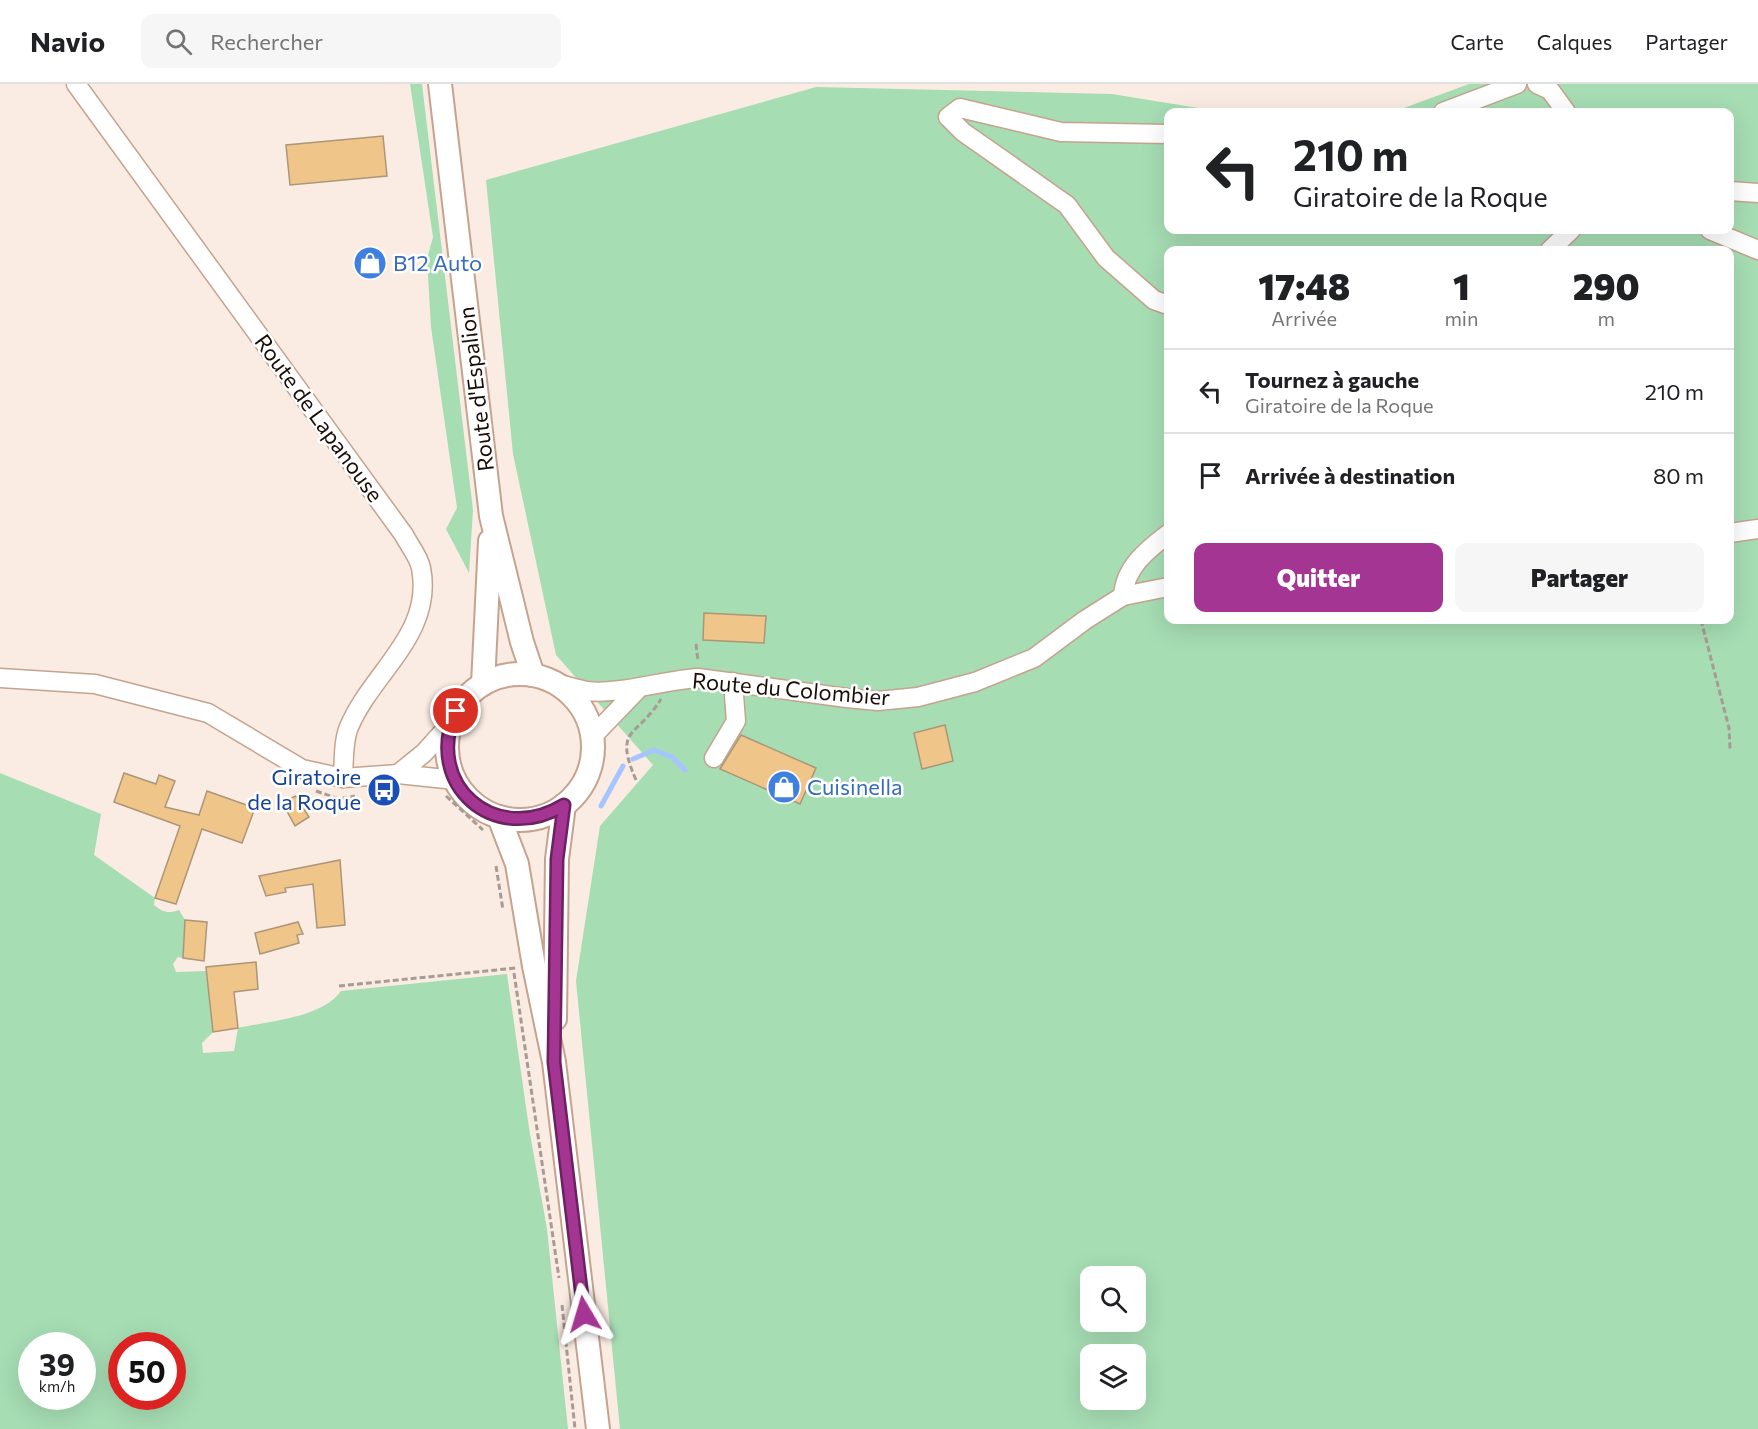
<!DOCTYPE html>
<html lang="fr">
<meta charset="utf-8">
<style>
body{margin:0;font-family:Commissioner,sans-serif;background:#f6f6f6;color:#202124;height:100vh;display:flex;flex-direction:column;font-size:22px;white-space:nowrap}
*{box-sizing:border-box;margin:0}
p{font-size:20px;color:#757577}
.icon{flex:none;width:33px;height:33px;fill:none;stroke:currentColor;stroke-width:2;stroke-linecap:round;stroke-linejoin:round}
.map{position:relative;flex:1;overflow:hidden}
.details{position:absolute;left:1164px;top:162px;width:570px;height:378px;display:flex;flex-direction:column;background:#fff;border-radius:12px;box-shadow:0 6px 24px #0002}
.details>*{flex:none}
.guide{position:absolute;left:1164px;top:24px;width:570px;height:126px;border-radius:12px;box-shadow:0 6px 24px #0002;background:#fff;color:#202124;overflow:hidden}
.controls{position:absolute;left:1080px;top:1182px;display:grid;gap:12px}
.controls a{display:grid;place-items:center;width:66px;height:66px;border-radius:12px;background:#fff;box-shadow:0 6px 24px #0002;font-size:30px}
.speed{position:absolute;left:18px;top:1248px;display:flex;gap:12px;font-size:30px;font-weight:700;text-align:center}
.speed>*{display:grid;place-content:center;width:78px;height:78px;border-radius:50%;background:#fff;box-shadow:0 6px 24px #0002;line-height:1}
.speed small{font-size:15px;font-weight:400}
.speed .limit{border:9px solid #d22;background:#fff;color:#111}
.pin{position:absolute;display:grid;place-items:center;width:51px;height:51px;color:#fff;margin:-26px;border:3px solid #fff;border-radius:50%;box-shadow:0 2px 6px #0007}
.me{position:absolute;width:66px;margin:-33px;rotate:353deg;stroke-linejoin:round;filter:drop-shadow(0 0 4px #0008)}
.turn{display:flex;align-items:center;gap:21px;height:126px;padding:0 30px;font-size:27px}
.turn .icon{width:78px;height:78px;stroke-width:2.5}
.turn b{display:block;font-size:42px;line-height:51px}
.eta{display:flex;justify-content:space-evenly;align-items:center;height:102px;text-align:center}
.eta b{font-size:36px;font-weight:800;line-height:42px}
.primary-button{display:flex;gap:12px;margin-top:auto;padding:12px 30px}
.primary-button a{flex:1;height:69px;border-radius:12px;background:#a53592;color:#fff;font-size:24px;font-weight:800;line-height:69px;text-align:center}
.primary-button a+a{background:#f6f6f6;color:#202124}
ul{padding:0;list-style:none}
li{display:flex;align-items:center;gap:18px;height:84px;padding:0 30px;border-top:2px solid #e0e0e0}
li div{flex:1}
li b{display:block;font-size:22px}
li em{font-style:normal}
header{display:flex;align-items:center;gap:36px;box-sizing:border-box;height:84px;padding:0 30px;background:#fff;border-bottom:2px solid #e0e0e0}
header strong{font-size:28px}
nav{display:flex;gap:33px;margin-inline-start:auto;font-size:21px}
.search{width:420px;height:54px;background:#f6f6f6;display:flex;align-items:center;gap:15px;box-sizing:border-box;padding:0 21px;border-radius:12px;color:#757577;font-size:22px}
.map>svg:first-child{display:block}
.green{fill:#a6ddb3;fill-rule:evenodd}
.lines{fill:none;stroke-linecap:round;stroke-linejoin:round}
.stream{stroke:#a6c4ff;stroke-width:5}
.building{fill:#efc589;stroke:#ac9678;stroke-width:1.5}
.minor-casing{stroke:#c5a38e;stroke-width:21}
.major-casing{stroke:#c5a38e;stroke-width:26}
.path{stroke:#a89b93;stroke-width:3;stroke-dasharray:6 3;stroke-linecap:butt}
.minor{stroke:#fff;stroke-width:18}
.major{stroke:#fff;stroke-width:22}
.route-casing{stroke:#6b225f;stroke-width:15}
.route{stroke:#a53592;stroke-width:10}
.labels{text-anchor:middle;stroke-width:5;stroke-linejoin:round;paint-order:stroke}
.shop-label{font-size:22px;fill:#366cbe;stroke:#fff;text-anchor:start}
.street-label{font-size:22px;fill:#190d06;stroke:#fff}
.transit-label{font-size:22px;fill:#164399;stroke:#fff;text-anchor:end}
</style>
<header>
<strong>Navio</strong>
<div class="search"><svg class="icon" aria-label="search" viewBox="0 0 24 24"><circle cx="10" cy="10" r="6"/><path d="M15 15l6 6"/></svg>Rechercher</div>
<nav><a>Carte</a><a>Calques</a><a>Partager</a></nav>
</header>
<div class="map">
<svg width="1758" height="1345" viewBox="0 0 1758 1345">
<rect width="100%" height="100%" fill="#faece3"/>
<!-- green -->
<g class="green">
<path d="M 410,0 L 422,0 L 473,426 L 469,489 L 446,445 L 457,424 L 431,243 L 427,175 L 433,153 Z"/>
<path d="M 1469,0 L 1758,0 L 1758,1345 L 620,1345 L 576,897 L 600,742 L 653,681 L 556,571 L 513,370 L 486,96 L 816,3 L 1112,10 L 1223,28 L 1168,28 L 1168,146 L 1730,146 L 1730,28 L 1393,28 ZM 1168,166 L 1730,166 L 1730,536 L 1168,536 ZM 1090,1192 L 1136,1192 L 1136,1238 L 1090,1238 ZM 1090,1270 L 1136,1270 L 1136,1316 L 1090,1316 Z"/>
<path d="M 0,689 L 101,730 L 94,771 L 155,814 L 154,821 C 162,828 168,830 179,826 L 185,836 L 183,874 L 178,873 L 173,880 L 176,888 L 207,887 L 213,948 L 202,959 L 203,969 L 234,967 L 238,944 C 269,937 322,934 341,907 L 507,890 L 529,1044 L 547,1145 L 568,1345 L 0,1345 ZM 32,1262 L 82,1262 L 82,1312 L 32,1312 ZM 122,1262 L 172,1262 L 172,1312 L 122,1312 Z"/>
</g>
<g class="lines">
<!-- stream -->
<g class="stream">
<path d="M 633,675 L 654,666 L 672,673 L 685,686"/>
<path d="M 601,722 L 623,682"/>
</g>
</g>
<!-- building -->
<g class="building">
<path d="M 383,52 L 387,92 L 290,101 L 286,61 Z"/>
<path d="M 704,529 L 766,532 L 764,559 L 703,556 Z"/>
<path d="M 945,641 L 953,677 L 922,685 L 914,649 Z"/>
<path d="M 741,651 L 816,684 L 800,720 L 720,685 Z"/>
<path d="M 124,689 L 156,700 L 159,691 L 175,697 L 165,723 L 199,731 L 207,707 L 255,724 L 242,759 L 202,745 L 176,820 L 155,814 L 180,742 L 114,718 Z"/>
<path d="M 296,712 L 309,733 L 295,742 L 282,718 Z"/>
<path d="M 340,776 L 345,841 L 317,844 L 313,800 L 285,804 L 286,808 L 266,812 L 259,792 Z"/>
<path d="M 185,836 L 207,838 L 204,877 L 183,874 Z"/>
<path d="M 298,838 L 303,850 L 297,851 L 299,859 L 260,870 L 255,849 Z"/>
<path d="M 256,878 L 258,905 L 234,908 L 238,944 L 213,948 L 206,883 Z"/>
</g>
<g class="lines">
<defs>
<g id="minor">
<path d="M 76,0 L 404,451 C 409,461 419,473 421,484 C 434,550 372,588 349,643 C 343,657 344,678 343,694"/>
<path d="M 1537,0 L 1550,6 L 1566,28"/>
<path d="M 1443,28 L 1517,0"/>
<path d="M 1168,50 L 1061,48 L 960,24 L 948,33 L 963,48 L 1067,121 L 1106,174 L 1154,216 L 1168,221"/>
<path d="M 1730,107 L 1758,109"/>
<path d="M 1710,146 L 1758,166"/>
<path d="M 1550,166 L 1571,146"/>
<path d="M 1730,449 L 1758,445"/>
<path d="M 1123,512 C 1125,483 1147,466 1168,450"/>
<path d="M 0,594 L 95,600 L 208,629 L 302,685 L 343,694 L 398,690 L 455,696"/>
<path d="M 555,599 C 565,601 576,605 587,607 C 618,611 665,596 698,594 L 847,614 L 878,617 L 918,613 L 975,598 L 1034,574 L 1085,536 L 1123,512 L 1168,503"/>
<path d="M 592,653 L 640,603"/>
<path d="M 714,674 L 736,637 L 733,598"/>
<path d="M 398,690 L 424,669 L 451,639"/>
</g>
<g id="major">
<path d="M 440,0 L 491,432 L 522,558 L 533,591"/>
<circle cx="520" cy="663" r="73"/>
<path d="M 483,600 L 490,457"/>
<path d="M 499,733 L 517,780 L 534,882 L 554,978 L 598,1345"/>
<path d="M 555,935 L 557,775 L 564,721"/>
</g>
</defs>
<!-- minor casing -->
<use href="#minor" class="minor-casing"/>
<!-- major casing -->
<use href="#major" class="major-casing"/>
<!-- path -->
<g class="path">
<path d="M 1701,536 L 1729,644 L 1730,665"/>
<path d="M 696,560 L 698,577"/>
<path d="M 636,696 C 613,643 637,654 661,615"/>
<path d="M 316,707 L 339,715 L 355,712"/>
<path d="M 446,712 L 483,746"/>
<path d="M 496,782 L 503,826"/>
<path d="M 514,889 L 559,1194"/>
<path d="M 339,902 L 516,884"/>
<path d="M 562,1221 L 575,1345"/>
</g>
<!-- minor -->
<use href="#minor" class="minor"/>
<!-- major -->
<use href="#major" class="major"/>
</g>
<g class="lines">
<defs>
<path id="route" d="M 456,627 C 423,701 495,763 564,721 L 557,775 L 554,978 L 584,1230"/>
</defs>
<!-- route casing -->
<use href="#route" class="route-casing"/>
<!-- route -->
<use href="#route" class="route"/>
</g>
<!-- icons -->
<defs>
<symbol id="shop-disc" viewBox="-11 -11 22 22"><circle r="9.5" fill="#3f7fe0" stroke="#fff"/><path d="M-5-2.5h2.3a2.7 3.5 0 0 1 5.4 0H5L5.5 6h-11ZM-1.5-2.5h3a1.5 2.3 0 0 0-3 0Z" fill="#fff"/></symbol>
<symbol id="bus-disc" viewBox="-11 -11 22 22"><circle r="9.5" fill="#1a4fb4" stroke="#fff"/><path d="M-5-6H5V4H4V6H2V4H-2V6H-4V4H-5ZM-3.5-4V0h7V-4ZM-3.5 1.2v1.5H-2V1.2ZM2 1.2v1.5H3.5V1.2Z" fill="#fff"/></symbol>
</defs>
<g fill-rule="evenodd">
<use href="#shop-disc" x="351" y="160" width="38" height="38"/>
<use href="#shop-disc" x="765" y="684" width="38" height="38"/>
<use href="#bus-disc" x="365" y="687" width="38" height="38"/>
</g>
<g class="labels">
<!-- shop labels -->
<g class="shop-label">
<text x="393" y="187">B12 Auto</text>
<text x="807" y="711">Cuisinella</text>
</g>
<!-- street labels -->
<g class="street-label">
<text transform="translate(476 305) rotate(-97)" y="8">Route d'Espalion</text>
<text transform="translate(319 334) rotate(54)" y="8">Route de Lapanouse</text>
<text transform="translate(791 605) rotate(5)" y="8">Route du Colombier</text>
</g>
<!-- transit labels -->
<g class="transit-label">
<text x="361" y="701">Giratoire<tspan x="361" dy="25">de la Roque</tspan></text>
</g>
</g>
</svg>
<div class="controls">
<a><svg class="icon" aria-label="search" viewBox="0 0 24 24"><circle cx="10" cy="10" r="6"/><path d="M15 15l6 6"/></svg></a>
<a><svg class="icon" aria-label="layers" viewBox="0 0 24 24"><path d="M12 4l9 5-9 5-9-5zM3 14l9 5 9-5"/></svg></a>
</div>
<div class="speed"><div>39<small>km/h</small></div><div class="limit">50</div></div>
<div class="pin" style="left:456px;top:627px;background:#d93025"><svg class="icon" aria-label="arrive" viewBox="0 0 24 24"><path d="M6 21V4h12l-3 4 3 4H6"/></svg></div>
<svg class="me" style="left:584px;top:1230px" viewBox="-20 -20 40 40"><path d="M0-17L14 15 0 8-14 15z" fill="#a53592" stroke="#fff" stroke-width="4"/></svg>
<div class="guide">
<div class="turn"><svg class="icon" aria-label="left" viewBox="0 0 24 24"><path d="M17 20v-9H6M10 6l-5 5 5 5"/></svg><div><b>210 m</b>Giratoire de la Roque</div></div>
</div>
<section class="details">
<div class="eta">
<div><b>17:48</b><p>Arrivée</p></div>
<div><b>1</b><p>min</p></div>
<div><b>290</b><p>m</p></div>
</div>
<ul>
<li><svg class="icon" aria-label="left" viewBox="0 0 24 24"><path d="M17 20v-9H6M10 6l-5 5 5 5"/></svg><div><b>Tournez à gauche</b><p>Giratoire de la Roque</p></div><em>210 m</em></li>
<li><svg class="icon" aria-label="arrive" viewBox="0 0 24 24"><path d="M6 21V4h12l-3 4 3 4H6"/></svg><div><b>Arrivée à destination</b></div><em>80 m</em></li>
</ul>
<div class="primary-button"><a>Quitter</a><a>Partager</a></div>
</section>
</div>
